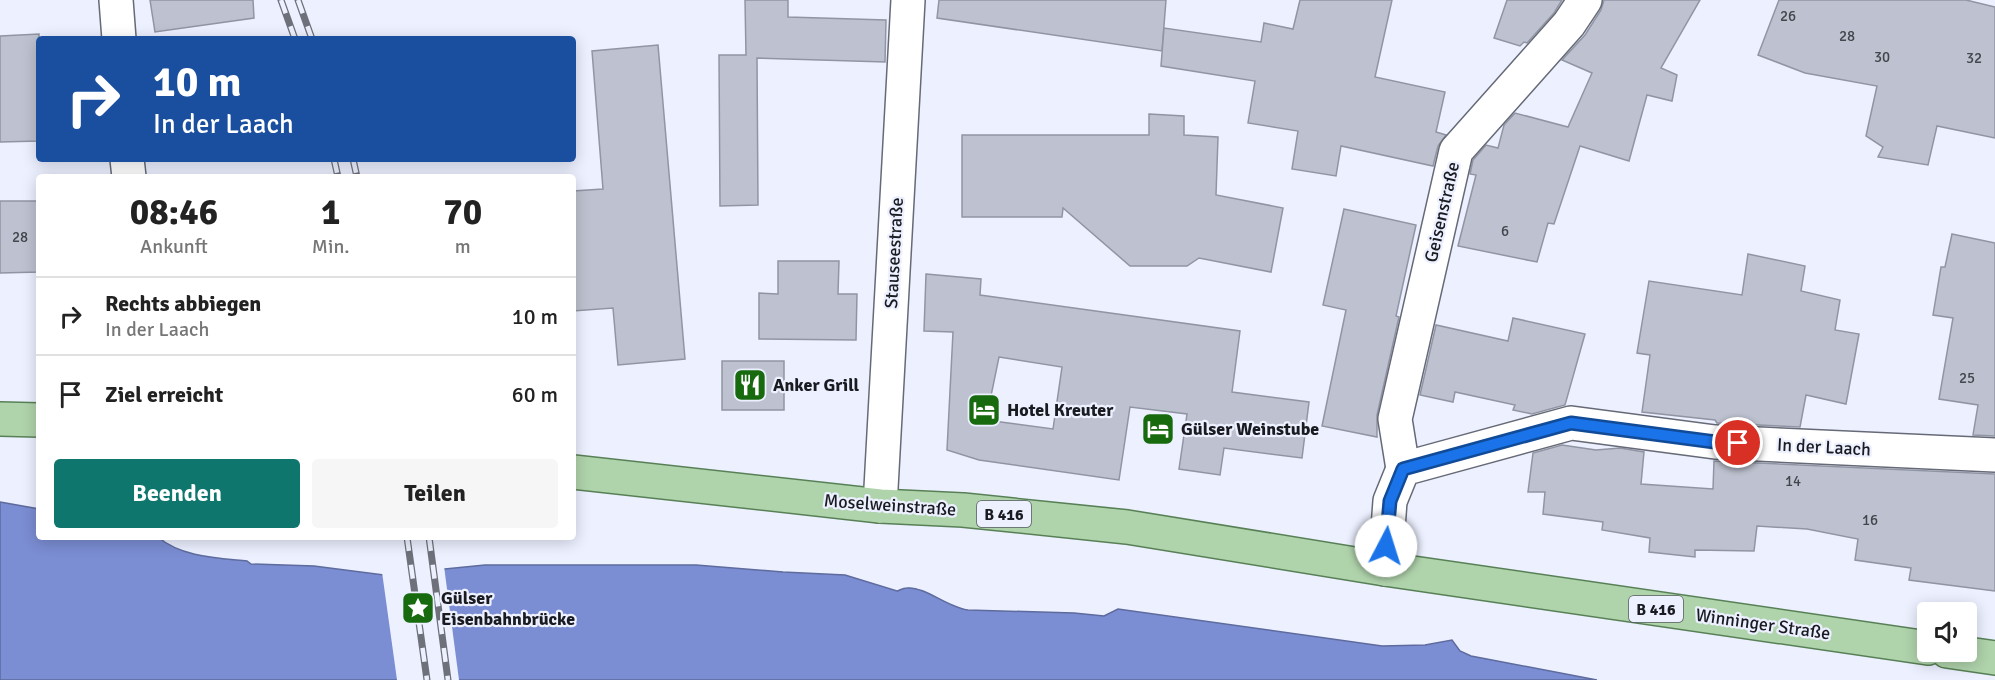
<!DOCTYPE html>
<html lang="de">
<meta charset="utf-8">
<style>
body{margin:0;font-family:Signika,sans-serif;background:#f6f6f6;color:#222;height:100vh;display:flex;flex-direction:column;font-size:22px;white-space:nowrap}
*{box-sizing:border-box;margin:0}
p{font-size:20px;color:#767676}
.icon{flex:none;width:33px;height:33px;fill:none;stroke:currentColor;stroke-width:2;stroke-linecap:round;stroke-linejoin:round}
.map{position:relative;flex:1;overflow:hidden}
.drawer{position:absolute;left:36px;top:174px;width:540px;height:366px;display:flex;flex-direction:column;background:#fff;border-radius:6px;box-shadow:0 3px 15px #0003}
.drawer>*{flex:none}
.guide{position:absolute;left:36px;top:36px;width:540px;height:126px;border-radius:6px;box-shadow:0 3px 15px #0003;background:#1a4fa0;color:#fff;overflow:hidden}
.controls{position:absolute;left:1917px;top:602px;display:grid;gap:12px}
.controls a{display:grid;place-items:center;width:60px;height:60px;border-radius:6px;background:#fff;box-shadow:0 3px 15px #0003;font-size:30px}
.pin{position:absolute;display:grid;place-items:center;width:51px;height:51px;color:#fff;margin:-26px;border:3px solid #fff;border-radius:50%;box-shadow:0 2px 6px #0007}
.me{position:absolute;width:66px;margin:-33px;rotate:5deg;stroke-linejoin:round;filter:drop-shadow(0 0 4px #0008)}
.turn{display:flex;align-items:center;gap:21px;height:126px;padding:0 18px;font-size:27px}
.turn .icon{width:78px;height:78px;stroke-width:2.5}
.turn b{display:block;font-size:42px;line-height:51px}
.eta{display:flex;justify-content:space-evenly;align-items:center;height:102px;text-align:center}
.eta b{font-size:36px;font-weight:700;line-height:42px}
.cta{display:flex;gap:12px;margin-top:auto;padding:12px 18px}
.cta a{flex:1;height:69px;border-radius:6px;background:#0f766e;color:#fff;font-size:24px;font-weight:700;line-height:69px;text-align:center}
.cta a+a{background:#f6f6f6;color:#222}
ul{padding:0;list-style:none}
li{display:flex;align-items:center;gap:18px;height:78px;padding:0 18px;border-top:2px solid #e0e0e0}
li div{flex:1}
li b{display:block;font-size:22px}
li em{font-style:normal}
.map>svg:first-child{display:block}
.water{fill:#7b8dd3;stroke:#5e6b9d;stroke-width:1.5}
.pier{fill:#ecf0ff}
.building{fill:#bec2d0;stroke:#9195a3;stroke-width:1.5;fill-rule:evenodd}
.lines{fill:none;stroke-linecap:round;stroke-linejoin:round}
.minor-casing{stroke:#666a77;stroke-width:36}
.major-casing{stroke:#588056;stroke-width:36}
.minor{stroke:#fff;stroke-width:33}
.major{stroke:#afd3ab;stroke-width:33}
.rail-casing{stroke:#6f717a;stroke-width:7}
.rail{stroke:#ecf0ff;stroke-width:4.5;stroke-dasharray:14;stroke-linecap:butt}
.route-casing{stroke:#114b97;stroke-width:15}
.route{stroke:#1a73e8;stroke-width:10}
.labels{text-anchor:middle;stroke-width:4.5;stroke-linejoin:round;paint-order:stroke}
.number-label{font-size:15px;fill:#43454c}
.shield{fill:#ecf0ff;stroke:#595b63;stroke-width:1.5}
.shield-label{font-size:16px;font-weight:bold;fill:#1a1b20}
.street-label{font-size:18px;fill:#1a1b20;stroke:#ecf0ff}
.poi-label{font-size:18px;font-weight:bold;fill:#1a1b20;stroke:#ecf0ff;text-anchor:start}
</style>
<div class="map">
<svg width="1995" height="680" viewBox="0 0 1995 680">
<rect width="100%" height="100%" fill="#ecf0ff"/>
<!-- water -->
<path class="water" d="M 0,502 L 39,509 L 39,537 L 158,537 C 181,557 218,558 247,561 L 251,564 L 314,566 L 384,575 L 485,565 L 696,565 L 783,572 L 845,575 L 897,591 C 900,590 903,588 907,588 C 924,586 949,608 968,610 L 1074,613 L 1104,616 L 1118,609 L 1382,646 L 1425,645 L 1452,640 L 1460,651 L 1471,656 L 1597,680 L 0,680 Z"/>
<!-- pier -->
<path class="pier" d="M 444,566 L 459,680 L 397,680 L 382,572 Z"/>
<!-- building -->
<g class="building">
<path d="M 150,0 L 253,0 L 254,18 L 155,32 Z"/>
<path d="M 745,0 L 788,0 L 788,17 L 886,20 L 885,62 L 757,58 L 758,205 L 720,206 L 719,55 L 746,55 Z"/>
<path d="M 939,0 L 1166,0 L 1162,51 L 937,18 Z"/>
<path d="M 1300,0 L 1392,0 L 1375,77 L 1445,92 L 1436,132 L 1446,135 L 1438,146 L 1433,166 L 1341,146 L 1336,176 L 1292,169 L 1298,131 L 1248,123 L 1255,81 L 1161,66 L 1164,28 L 1261,42 L 1264,23 L 1293,29 Z"/>
<path d="M 1507,0 L 1562,0 L 1554,13 L 1527,43 L 1524,42 L 1520,46 L 1494,38 Z"/>
<path d="M 1604,0 L 1700,0 L 1661,68 L 1677,75 L 1672,101 L 1647,95 L 1629,161 L 1580,146 L 1554,224 L 1548,223 L 1537,262 L 1458,246 L 1476,175 L 1470,174 L 1473,160 L 1486,145 L 1498,148 L 1504,125 L 1515,113 L 1568,127 L 1592,73 L 1562,60 L 1585,35 L 1601,10 Z"/>
<path d="M 1779,0 L 1966,0 L 1995,7 L 1995,138 L 1937,126 L 1928,165 L 1878,157 L 1883,147 L 1866,136 L 1877,86 L 1805,73 L 1758,55 Z"/>
<path d="M 39,34 L 39,141 L 0,142 L 0,36 Z"/>
<path d="M 658,45 L 685,359 L 618,365 L 613,308 L 573,311 L 573,191 L 603,189 L 592,51 Z"/>
<path d="M 1149,114 L 1184,116 L 1184,135 L 1218,137 L 1216,195 L 1283,208 L 1271,272 L 1199,258 L 1187,266 L 1130,266 L 1063,208 L 1062,217 L 962,217 L 962,135 L 1149,135 Z"/>
<path d="M 0,201 L 39,201 L 39,272 L 0,273 Z"/>
<path d="M 1344,209 L 1416,225 L 1396,316 L 1399,317 L 1377,415 L 1377,437 L 1322,426 L 1346,310 L 1323,305 Z"/>
<path d="M 1952,234 L 1995,243 L 1995,436 L 1973,435 L 1978,405 L 1939,399 L 1953,318 L 1933,315 L 1941,267 L 1945,267 Z"/>
<path d="M 1748,254 L 1805,266 L 1801,291 L 1840,300 L 1835,330 L 1859,334 L 1846,404 L 1806,395 L 1800,427 L 1717,423 L 1715,420 L 1642,412 L 1650,355 L 1637,353 L 1649,281 L 1742,295 Z"/>
<path d="M 778,261 L 839,261 L 838,294 L 857,294 L 856,340 L 759,339 L 759,293 L 778,294 Z"/>
<path d="M 926,274 L 981,279 L 980,295 L 1240,331 L 1232,392 L 1309,402 L 1302,458 L 1224,448 L 1220,475 L 1179,469 L 1187,414 L 1130,407 L 1119,480 L 979,460 L 947,450 L 953,332 L 924,331 ZM 999,357 L 1062,367 L 1053,429 L 986,420 Z"/>
<path d="M 1513,318 L 1585,334 L 1565,405 L 1532,414 L 1513,410 L 1515,405 L 1455,392 L 1453,402 L 1420,395 L 1436,325 L 1508,341 Z"/>
<rect x="722" y="361" width="62" height="49"/>
<path d="M 1562,445 L 1596,450 L 1620,448 L 1644,452 L 1641,484 L 1713,489 L 1714,461 L 1995,474 L 1995,591 L 1909,580 L 1911,568 L 1855,560 L 1858,539 L 1807,529 L 1757,526 L 1754,551 L 1695,550 L 1695,557 L 1649,552 L 1650,538 L 1602,530 L 1603,522 L 1543,514 L 1545,492 L 1528,492 L 1533,453 Z"/>
</g>
<g class="lines">
<defs>
<g id="minor">
<path d="M 116,0 L 119,39"/>
<path d="M 127,159 L 129,177"/>
<path d="M 1403,469 L 1395,419 L 1456,151 L 1569,24 L 1585,0"/>
<path d="M 880,506 L 908,0"/>
<path d="M 1385,569 L 1390,501 L 1403,469 L 1571,423 L 1715,442 L 1995,455"/>
</g>
<g id="major">
<path d="M 0,419 L 39,420"/>
<path d="M 573,472 L 880,506 L 963,510 L 1127,527 L 1385,569 L 1928,648"/>
<path d="M 1947,651 L 1995,658"/>
</g>
</defs>
<!-- minor casing -->
<use href="#minor" class="minor-casing"/>
<!-- major casing -->
<use href="#major" class="major-casing"/>
<!-- minor -->
<use href="#minor" class="minor"/>
<!-- major -->
<use href="#major" class="major"/>
<defs>
<g id="rail">
<path d="M 281,0 L 295,39"/>
<path d="M 298,0 L 312,39"/>
<path d="M 334,159 L 338,177"/>
<path d="M 353,159 L 357,177"/>
<path d="M 407,537 L 427,680"/>
<path d="M 429,537 L 448,680"/>
</g>
</defs>
<!-- rail casing -->
<use href="#rail" class="rail-casing"/>
<!-- rail -->
<use href="#rail" class="rail"/>
</g>
<g class="lines">
<defs>
<path id="route" d="M 1386,546 L 1390,501 L 1403,469 L 1571,423 L 1715,442 L 1738,443"/>
</defs>
<!-- route casing -->
<use href="#route" class="route-casing"/>
<!-- route -->
<use href="#route" class="route"/>
</g>
<!-- icons -->
<defs>
<symbol id="restaurant-square" viewBox="-11 -11 22 22"><rect x="-9" y="-9" width="18" height="18" rx="4" fill="#176a0e" stroke="#ecf0ff"/><path d="M-5-6h1v4h1v-4h1v4h1v-4h1v5L-1.5 .5V6h-2V.5L-5-1ZM5-6V6H3V1.5H1.5Q1.5-4 5-6Z" fill="#fff"/></symbol>
<symbol id="hotel-square" viewBox="-11 -11 22 22"><rect x="-9" y="-9" width="18" height="18" rx="4" fill="#176a0e" stroke="#ecf0ff"/><path d="M-6-4.5h1.5V1H6V5H4.5V3h-9V5H-6ZM-4 0a1.8 1.8 0 1 1 3.6 0ZM.5 0V-2.5h3Q6-2.5 6 0Z" fill="#fff"/></symbol>
<symbol id="sight-square" viewBox="-11 -11 22 22"><rect x="-9" y="-9" width="18" height="18" rx="4" fill="#176a0e" stroke="#ecf0ff"/><path d="M0-6L1.8-2.2L6-1.7L2.9 1.2L3.7 5.4L0 3.3L-3.7 5.4L-2.9 1.2L-6-1.7L-1.8-2.2Z" fill="#fff"/></symbol>
</defs>
<g fill-rule="evenodd">
<use href="#restaurant-square" x="731" y="366" width="38" height="38"/>
<use href="#hotel-square" x="965" y="391" width="38" height="38"/>
<use href="#hotel-square" x="1139" y="410" width="38" height="38"/>
<use href="#sight-square" x="399" y="589" width="38" height="38"/>
</g>
<g class="labels">
<!-- number labels -->
<g class="number-label">
<text x="1788" y="21">26</text>
<text x="1847" y="41">28</text>
<text x="1882" y="62">30</text>
<text x="1974" y="63">32</text>
<text x="1505" y="236">6</text>
<text x="20" y="242">28</text>
<text x="1967" y="383">25</text>
<text x="1793" y="486">14</text>
<text x="1870" y="525">16</text>
</g>
<!-- shield labels -->
<g class="shield">
<rect x="977" y="501" width="54" height="26" rx="4.5"/>
<rect x="1629" y="596" width="54" height="26" rx="4.5"/>
</g>
<g class="shield-label">
<text x="1004" y="520">B 416</text>
<text x="1656" y="615">B 416</text>
</g>
<!-- street labels -->
<g class="street-label">
<text transform="translate(1442 212) rotate(-77)" y="6">Geisenstraße</text>
<text transform="translate(894 253) rotate(-87)" y="6">Stauseestraße</text>
<text transform="translate(1824 447) rotate(3)" y="6">In der Laach</text>
<text transform="translate(890 505) rotate(4)" y="6">Moselweinstraße</text>
<text transform="translate(1763 624) rotate(8)" y="6">Winninger Straße</text>
</g>
<!-- poi labels -->
<g class="poi-label">
<text x="773" y="391">Anker Grill</text>
<text x="1007" y="416">Hotel Kreuter</text>
<text x="1181" y="435">Gülser Weinstube</text>
<text x="441" y="604">Gülser<tspan x="441" dy="21">Eisenbahnbrücke</tspan></text>
</g>
</g>
</svg>
<div class="controls">
<a><svg class="icon" aria-label="sound" viewBox="0 0 24 24"><path d="M4 9h4l5-4v14l-5-4H4zM17 9q2 3 0 6"/></svg></a>
</div>
<div class="pin" style="left:1738px;top:443px;background:#d93025"><svg class="icon" aria-label="arrive" viewBox="0 0 24 24"><path d="M6 21V4h12l-3 4 3 4H6"/></svg></div>
<svg class="me" style="left:1386px;top:546px" viewBox="-20 -20 40 40"><circle r="19" fill="#fff"/><path d="M0-13L10 11 0 6-10 11z" fill="#1a73e8"/></svg>
<div class="guide">
<div class="turn"><svg class="icon" aria-label="right" viewBox="0 0 24 24"><path d="M7 20v-9h11M14 6l5 5-5 5"/></svg><div><b>10 m</b>In der Laach</div></div>
</div>
<section class="drawer">
<div class="eta">
<div><b>08:46</b><p>Ankunft</p></div>
<div><b>1</b><p>Min.</p></div>
<div><b>70</b><p>m</p></div>
</div>
<ul>
<li><svg class="icon" aria-label="right" viewBox="0 0 24 24"><path d="M7 20v-9h11M14 6l5 5-5 5"/></svg><div><b>Rechts abbiegen</b><p>In der Laach</p></div><em>10 m</em></li>
<li><svg class="icon" aria-label="arrive" viewBox="0 0 24 24"><path d="M6 21V4h12l-3 4 3 4H6"/></svg><div><b>Ziel erreicht</b></div><em>60 m</em></li>
</ul>
<div class="cta"><a>Beenden</a><a>Teilen</a></div>
</section>
</div>
